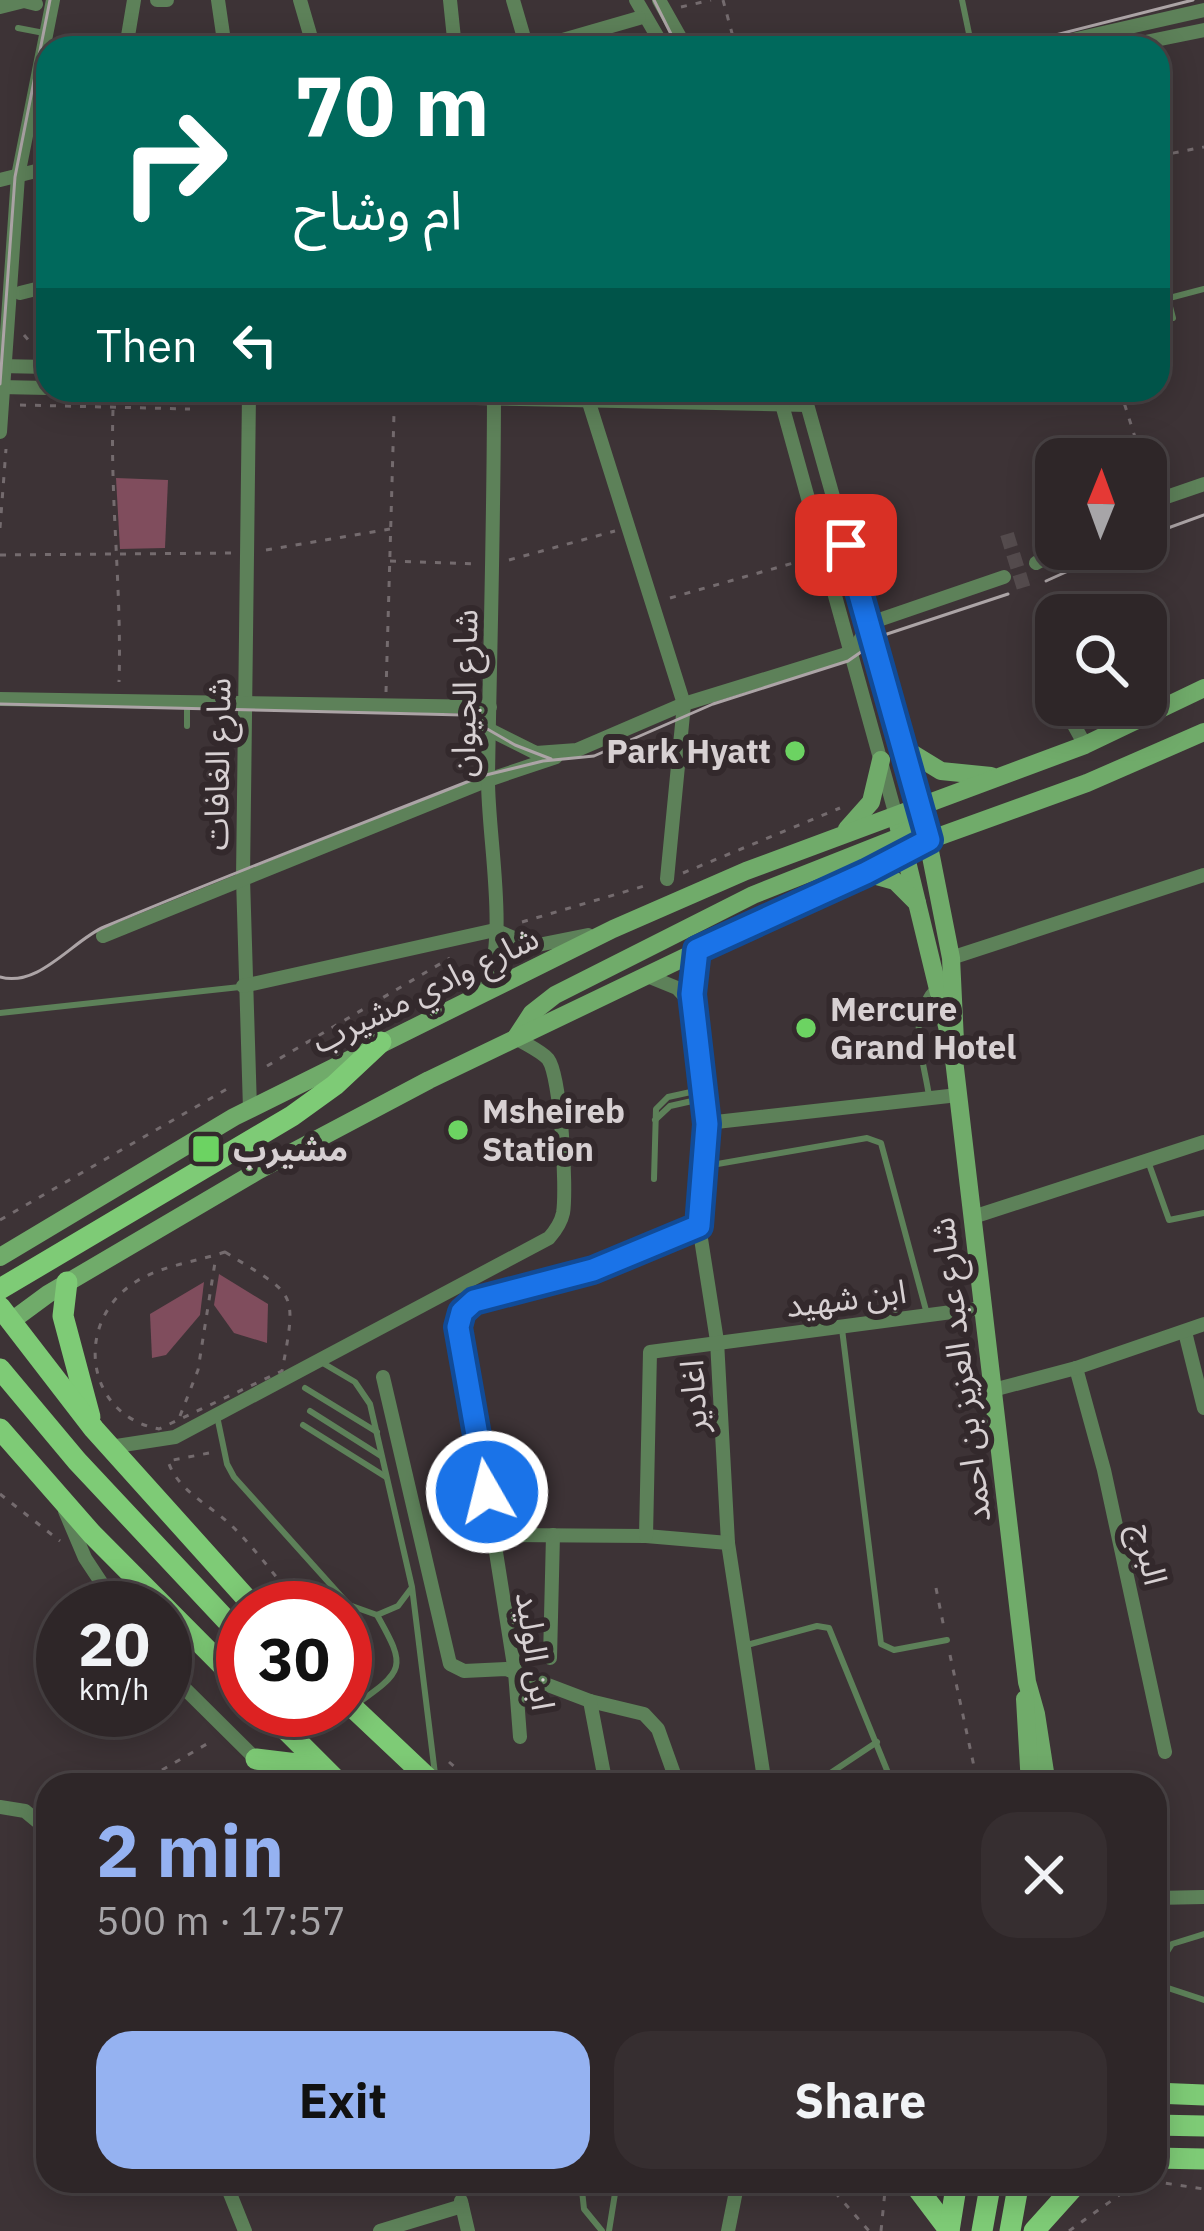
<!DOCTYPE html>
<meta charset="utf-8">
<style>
body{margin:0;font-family:"IBM Plex Sans","Noto Sans Arabic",sans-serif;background:#362e30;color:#f1f3f6;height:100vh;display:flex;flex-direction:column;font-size:45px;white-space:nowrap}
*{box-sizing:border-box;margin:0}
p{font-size:39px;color:#a7a5a8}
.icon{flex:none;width:66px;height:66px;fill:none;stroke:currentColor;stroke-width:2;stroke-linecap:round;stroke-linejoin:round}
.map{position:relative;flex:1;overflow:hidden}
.drawer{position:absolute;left:36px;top:1773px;width:1131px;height:420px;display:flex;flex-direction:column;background:#2e2628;border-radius:36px;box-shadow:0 6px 30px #0003,0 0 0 3px #494345}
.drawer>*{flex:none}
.top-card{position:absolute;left:36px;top:36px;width:1134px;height:366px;border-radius:36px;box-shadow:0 6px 30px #0003,0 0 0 3px #494345;background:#00695c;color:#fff;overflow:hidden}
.needle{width:78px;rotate:1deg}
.buttons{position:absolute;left:1035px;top:438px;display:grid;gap:24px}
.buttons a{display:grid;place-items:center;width:132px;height:132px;border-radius:24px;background:#2e2628;box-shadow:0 6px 30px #0003,0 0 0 3px #494345;font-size:60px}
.speed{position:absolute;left:36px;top:1581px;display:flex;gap:24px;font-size:60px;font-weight:700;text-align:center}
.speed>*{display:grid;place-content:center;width:156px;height:156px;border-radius:50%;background:#2e2628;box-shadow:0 6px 30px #0003,0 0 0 3px #494345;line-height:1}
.speed small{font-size:30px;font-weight:400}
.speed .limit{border:18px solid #d22;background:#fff;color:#111}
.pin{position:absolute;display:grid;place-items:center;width:102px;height:102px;color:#fff;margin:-51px;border-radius:24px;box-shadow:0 6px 18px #0006}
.me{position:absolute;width:132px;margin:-66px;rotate:352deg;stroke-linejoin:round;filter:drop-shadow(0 0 9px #0008)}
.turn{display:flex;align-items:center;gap:42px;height:252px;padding:0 60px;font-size:54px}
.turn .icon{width:156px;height:156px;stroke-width:2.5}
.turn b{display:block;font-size:84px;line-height:102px}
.then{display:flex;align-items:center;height:114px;padding:0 60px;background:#0003;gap:24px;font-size:45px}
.round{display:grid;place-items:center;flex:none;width:126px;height:126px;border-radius:36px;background:#362e30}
.headline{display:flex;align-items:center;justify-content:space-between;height:204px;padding:0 60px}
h1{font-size:72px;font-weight:800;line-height:90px;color:#95b2f1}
.action{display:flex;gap:24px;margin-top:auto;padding:24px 60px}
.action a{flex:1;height:138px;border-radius:36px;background:#95b2f1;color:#111;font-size:48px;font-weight:800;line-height:138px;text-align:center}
.action a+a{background:#362e30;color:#f1f3f6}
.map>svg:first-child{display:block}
.green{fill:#804d5d}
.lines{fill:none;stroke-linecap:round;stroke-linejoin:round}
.street-tunnel{stroke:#544b4d;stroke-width:14;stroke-dasharray:14 7;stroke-linecap:butt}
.path{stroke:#746b6e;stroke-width:3;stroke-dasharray:6 9;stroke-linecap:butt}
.lane{stroke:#5d8159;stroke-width:6}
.street{stroke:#5d8159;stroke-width:14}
.secondary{stroke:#70ab6a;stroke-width:18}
.primary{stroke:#7ecb76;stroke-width:21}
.tram{stroke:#aca4a6;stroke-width:3}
.route-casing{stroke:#114b97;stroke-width:30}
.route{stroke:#1a73e8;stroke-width:21}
.poi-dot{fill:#6cd362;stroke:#33292c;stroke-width:4.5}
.labels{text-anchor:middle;stroke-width:12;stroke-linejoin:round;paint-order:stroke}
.street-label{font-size:33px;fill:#d7d0d2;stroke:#33292c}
.poi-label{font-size:33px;font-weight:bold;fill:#d7d0d2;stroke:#33292c;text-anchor:start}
</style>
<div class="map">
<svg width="1204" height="2231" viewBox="0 0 1204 2231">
<rect width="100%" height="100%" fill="#3d3336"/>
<!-- green -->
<g class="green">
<path d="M 116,478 L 168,480 L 165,548 L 120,549 Z"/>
<path d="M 219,1274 L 268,1304 L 267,1343 L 234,1333 L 214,1305 Z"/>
<path d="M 204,1282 L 200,1315 L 166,1355 L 152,1358 L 150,1314 Z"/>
</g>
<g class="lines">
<!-- street-tunnel -->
<path class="street-tunnel" d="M 1007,534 L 1024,589"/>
<!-- path -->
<g class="path">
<path d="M 723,0 L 736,48"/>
<path d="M 681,7 L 711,0"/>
<path d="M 986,44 L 1029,34"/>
<path d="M 1158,156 L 1204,147"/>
<path d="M 24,335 L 30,342 L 48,343"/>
<path d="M 1120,390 L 1142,459"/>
<path d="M 20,405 L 190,409"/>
<path d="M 113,410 C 110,501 122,592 119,682"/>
<path d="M 0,528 L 6,449"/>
<path d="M 266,550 L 390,529"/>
<path d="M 0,555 L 232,553"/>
<path d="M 509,560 L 615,531"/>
<path d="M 390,561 L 476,564"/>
<path d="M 670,598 L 811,558"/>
<path d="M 386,692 L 394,413"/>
<path d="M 683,873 L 840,808"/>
<path d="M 522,922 L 651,884"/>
<path d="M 267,1066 L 450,958"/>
<path d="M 0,1220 L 232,1086"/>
<path d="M 225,1252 C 295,1296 298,1287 282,1371 L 159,1429 C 84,1415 73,1320 137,1281 C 161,1266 198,1261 225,1252 Z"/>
<path d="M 180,1416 L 198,1370 L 216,1256"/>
<path d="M 209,1453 L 168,1461 C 178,1492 211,1505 233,1527 C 258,1552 279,1581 301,1608"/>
<path d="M 0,1494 L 60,1541"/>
<path d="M 936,1588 L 944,1628"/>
<path d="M 950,1655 L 978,1785"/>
<path d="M 345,1661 L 370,1679"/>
<path d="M 449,1762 L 475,1785"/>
<path d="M 136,1785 L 212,1741"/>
<path d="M 825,2181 L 869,2231"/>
<path d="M 1151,2181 L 1204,2189"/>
<path d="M 881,2231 L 886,2181"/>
<path d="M 1069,2231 L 1139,2181"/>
</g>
<!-- lane -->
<g class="lane">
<path d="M 962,0 L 972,48"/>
<path d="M 18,28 L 44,33"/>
<path d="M 1168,299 L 1173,318"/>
<path d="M 1158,301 L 1204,289"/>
<path d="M 838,504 L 856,497"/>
<path d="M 187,726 L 187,706"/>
<path d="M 0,1013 L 240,987"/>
<path d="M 929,1096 C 924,1061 906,1014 934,987"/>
<path d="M 655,1120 L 670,1106 L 701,1099"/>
<path d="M 1149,1164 L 1169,1220 L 1204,1213"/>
<path d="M 706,1166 L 867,1138 L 881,1143 L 927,1314"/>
<path d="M 654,1179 L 656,1109 L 668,1097 L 700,1090"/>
<path d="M 842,1329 L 881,1644 L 894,1650 L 947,1640"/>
<path d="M 321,1362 L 355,1382 L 370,1404 L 412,1587 L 435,1774"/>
<path d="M 305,1388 L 377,1432"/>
<path d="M 310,1411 L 381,1456"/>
<path d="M 217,1416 L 227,1464 L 234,1477 L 349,1605 L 377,1615 L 398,1606 L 410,1590"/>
<path d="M 303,1425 L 386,1477"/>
<path d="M 747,1645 L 817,1626 L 829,1628 L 893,1785"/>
<path d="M 354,1706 C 405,1670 407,1668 377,1615"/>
<path d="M 792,1785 L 823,1778 L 877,1742"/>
<path d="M 1204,1934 L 1172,1944 L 1158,1966 L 1165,1987 L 1204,2000"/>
<path d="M 581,2181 L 584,2209 L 602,2231"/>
<path d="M 609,2231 L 617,2181"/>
</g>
<!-- street -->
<g class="street">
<path d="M 157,0 L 167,0"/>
<path d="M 218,0 L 225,48"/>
<path d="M 300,0 L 314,48"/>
<path d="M 450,0 L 455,48"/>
<path d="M 513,0 L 527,48"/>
<path d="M 636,0 L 664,48"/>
<path d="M 659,0 L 686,48"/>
<path d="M 0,7 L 24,1 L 36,4"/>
<path d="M 126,48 L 134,0"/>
<path d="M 535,48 L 639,18"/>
<path d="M 1037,48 L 1204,10"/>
<path d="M 1116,48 L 1204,30"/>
<path d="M 0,180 L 48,168"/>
<path d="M 20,293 L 48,286"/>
<path d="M 0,366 L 48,367"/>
<path d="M 0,387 L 48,388"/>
<path d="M 97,390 L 807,405"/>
<path d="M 585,390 L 684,704 L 667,879"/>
<path d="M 778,390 L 896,816"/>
<path d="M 803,390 L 921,809"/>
<path d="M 249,394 L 243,878 L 250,1109"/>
<path d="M 0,432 L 18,176 L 53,0"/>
<path d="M 1146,504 L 1204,484"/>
<path d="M 1036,563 L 1062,549"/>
<path d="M 0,699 L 490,707"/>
<path d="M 1064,707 L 1085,745"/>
<path d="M 490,730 L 536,753 L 577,750 L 684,704 L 853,652 L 870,623 L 1004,577"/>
<path d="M 103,936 L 488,780 L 556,757"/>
<path d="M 697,950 L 692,993 L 707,1123 L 699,1226 L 717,1341 L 728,1543 L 765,1785"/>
<path d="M 951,958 L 1204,875"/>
<path d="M 645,975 L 677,988 L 693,1005"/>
<path d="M 243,986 L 495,930 L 533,946 L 588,935"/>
<path d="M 483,994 C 511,943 487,837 488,776 C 490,647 494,519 494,390"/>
<path d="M 707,1123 L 958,1095"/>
<path d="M 973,1217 L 1204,1142"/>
<path d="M 1185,1332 L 1204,1408"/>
<path d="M 1076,1368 L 1104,1470 L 1165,1752"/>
<path d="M 383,1377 L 450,1664 L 464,1671 L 506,1669 L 590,1701 L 644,1714 L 658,1729 L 678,1785"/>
<path d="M 993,1390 L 1076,1368 L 1204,1324"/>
<path d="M 110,1447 L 175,1437 L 549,1238 C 556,1230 561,1223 563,1213 C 567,1190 561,1076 548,1059 C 541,1051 525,1044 516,1038"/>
<path d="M 65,1511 L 85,1558 L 118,1608"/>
<path d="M 492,1535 L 646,1536 L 728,1543"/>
<path d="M 646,1536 L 650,1352 L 982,1308"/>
<path d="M 550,1658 L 553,1535"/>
<path d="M 165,1669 L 282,1785"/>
<path d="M 590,1701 L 606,1785"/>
<path d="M 520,1737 L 515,1672 L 459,1319 L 474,1301 L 594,1271 L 699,1226"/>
<path d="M 0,1807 L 25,1811 L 48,1830"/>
<path d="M 1155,1898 L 1204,1897"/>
<path d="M 225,2181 L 245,2231"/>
<path d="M 459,2190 L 514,2181"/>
<path d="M 461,2201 L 468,2231"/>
<path d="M 380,2231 L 462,2206"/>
<path d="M 728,2231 L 738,2181"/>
</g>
<!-- secondary -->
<g class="secondary">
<path d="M 905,749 L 941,771 L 991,776"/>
<path d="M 896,816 L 953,1051 L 1027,1682 L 1036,1714 L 1047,1785"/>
<path d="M 847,829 L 871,802 L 881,760"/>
<path d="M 926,831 L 951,958 L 955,1041"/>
<path d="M 866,873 L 895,881 L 917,903"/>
<path d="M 517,1036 L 532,1013 L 555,995 L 753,895 L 902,836 L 919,822 L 921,809"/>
<path d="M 0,1257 L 234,1117 L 613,929 L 746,871 L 1085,745 L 1204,688"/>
<path d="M 10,1322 L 48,1294 L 259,1170 L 429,1080 L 929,840 L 1087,783 L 1204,732"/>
<path d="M 1025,1699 L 1030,1785"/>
</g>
<!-- primary -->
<g class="primary">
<path d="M 67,1282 L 63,1316 L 90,1417"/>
<path d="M 0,1289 L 292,1116 L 335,1085 L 381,1042"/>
<path d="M 0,1307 L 94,1429 L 255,1608"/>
<path d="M 0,1369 L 77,1461 L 243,1638"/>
<path d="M 0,1429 L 92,1534 L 243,1686"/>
<path d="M 345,1700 L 435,1785"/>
<path d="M 266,1710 L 341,1785"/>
<path d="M 256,1759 L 322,1767"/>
<path d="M 1155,2093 L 1204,2095"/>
<path d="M 1155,2125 L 1204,2126"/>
<path d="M 1155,2158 L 1204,2159"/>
<path d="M 912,2181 L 949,2230"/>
<path d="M 949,2231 L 957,2181"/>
<path d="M 982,2231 L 991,2181"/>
<path d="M 1010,2231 L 1019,2181"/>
<path d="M 1034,2231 L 1079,2181"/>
</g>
<!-- tram -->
<g class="tram">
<path d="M 654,0 L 678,48"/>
<path d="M 1004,48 L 1193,0"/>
<path d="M 0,384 L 15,177 L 50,0"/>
<path d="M 1146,536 L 1204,515"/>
<path d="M 1046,581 L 1117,549"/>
<path d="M 0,704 L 463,715 L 515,745 L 551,759"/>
<path d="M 0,977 C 39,988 73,940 104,927 C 229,874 356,826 482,776 L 543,761 L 594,756 L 713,704 L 848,661 L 887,634 L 1008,594"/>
</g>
</g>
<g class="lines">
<defs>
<path id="route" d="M 487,1492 L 458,1327 L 462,1312 L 474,1301 L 593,1270 L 699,1226 L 707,1124 L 692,994 L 697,950 L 866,873 L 929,840 L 846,545"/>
</defs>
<!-- route casing -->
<use href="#route" class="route-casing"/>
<!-- route -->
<use href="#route" class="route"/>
</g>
<!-- markers -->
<g class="poi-dot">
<circle cx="795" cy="751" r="12"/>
<circle cx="806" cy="1028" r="12"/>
<circle cx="458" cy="1130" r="12"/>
<rect x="191" y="1134" width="30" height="30" rx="6"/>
</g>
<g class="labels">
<!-- street labels -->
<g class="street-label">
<text transform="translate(464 693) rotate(-89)" y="12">شارع الجيوان</text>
<text transform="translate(217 764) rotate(-89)" y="12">شارع الغافات</text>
<text transform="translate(425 989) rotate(-26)" y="12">شارع وادي مشيرب</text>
<text transform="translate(846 1298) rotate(-7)" y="12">ابن شهيد</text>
<text transform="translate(960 1370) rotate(-97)" y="12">شارع عبد العزيز بن احمد</text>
<text transform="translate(693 1396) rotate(-93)" y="12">اغادير</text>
<text transform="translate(1150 1554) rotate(77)" y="12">البرج</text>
<text transform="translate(536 1651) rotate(82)" y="12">ابن الوليد</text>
</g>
<!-- poi labels -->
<g class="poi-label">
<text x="771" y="763" text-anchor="end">Park Hyatt</text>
<text x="830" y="1021">Mercure<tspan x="830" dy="38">Grand Hotel</tspan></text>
<text x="482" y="1123">Msheireb<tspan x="482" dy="38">Station</tspan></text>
<text x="233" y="1161">مشيرب</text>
</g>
</g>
</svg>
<div class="buttons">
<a><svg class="needle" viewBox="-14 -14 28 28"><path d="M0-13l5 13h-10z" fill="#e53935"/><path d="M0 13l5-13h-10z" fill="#a7a5a8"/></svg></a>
<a><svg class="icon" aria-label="search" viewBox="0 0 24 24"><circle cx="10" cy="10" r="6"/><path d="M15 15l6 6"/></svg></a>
</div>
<div class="speed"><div>20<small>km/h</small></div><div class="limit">30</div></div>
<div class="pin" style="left:846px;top:545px;background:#d93025"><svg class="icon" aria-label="arrive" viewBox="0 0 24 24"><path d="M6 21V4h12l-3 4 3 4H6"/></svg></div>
<svg class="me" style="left:487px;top:1492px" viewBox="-20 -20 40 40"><circle r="17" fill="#1a73e8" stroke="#fff" stroke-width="3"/><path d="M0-11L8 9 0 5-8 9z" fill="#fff"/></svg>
<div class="top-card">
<div class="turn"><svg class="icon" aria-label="right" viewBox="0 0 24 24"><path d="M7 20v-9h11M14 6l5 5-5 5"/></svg><div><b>70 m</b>ام وشاح</div></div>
<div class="then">Then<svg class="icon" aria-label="left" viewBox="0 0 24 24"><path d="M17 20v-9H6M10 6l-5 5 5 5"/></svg></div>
</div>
<section class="drawer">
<div class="headline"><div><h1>2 min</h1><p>500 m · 17:57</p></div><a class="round"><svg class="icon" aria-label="close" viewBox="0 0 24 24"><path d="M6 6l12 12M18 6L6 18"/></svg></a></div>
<div class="action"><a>Exit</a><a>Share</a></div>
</section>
</div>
